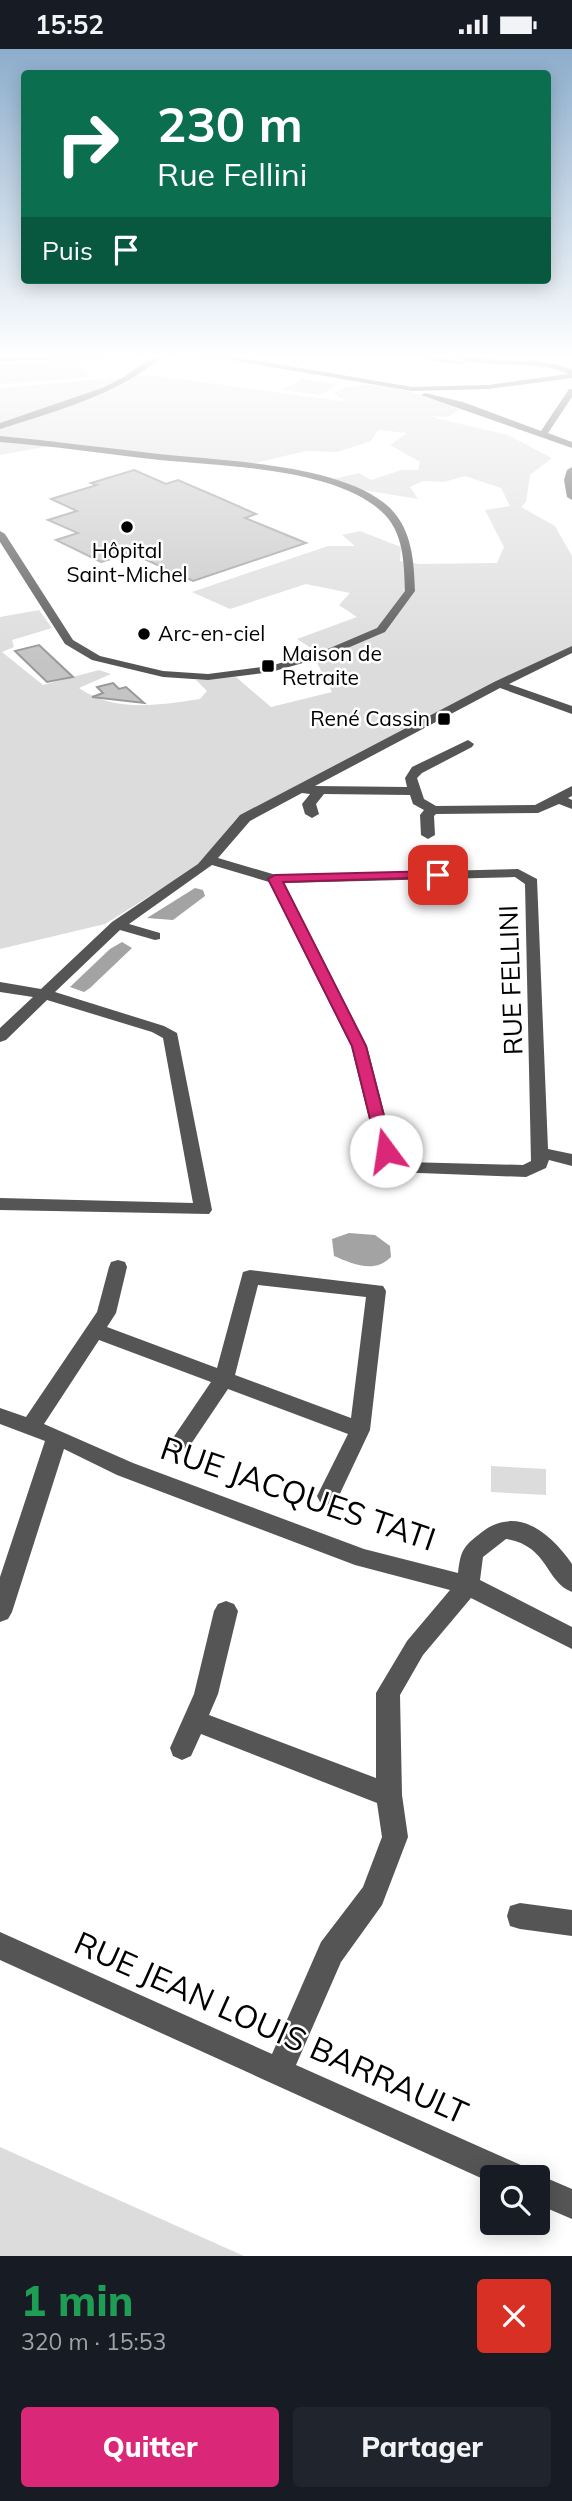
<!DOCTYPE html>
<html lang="fr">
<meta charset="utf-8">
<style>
body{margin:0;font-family:Mulish,sans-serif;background:#20242c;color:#f1f3f6;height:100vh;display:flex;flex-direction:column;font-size:26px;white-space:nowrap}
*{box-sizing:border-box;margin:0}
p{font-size:23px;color:#9ea1a6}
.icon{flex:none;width:38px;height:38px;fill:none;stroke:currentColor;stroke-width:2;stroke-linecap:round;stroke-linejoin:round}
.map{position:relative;height:2207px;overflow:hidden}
.drawer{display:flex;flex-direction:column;background:#171b24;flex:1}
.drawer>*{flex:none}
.hud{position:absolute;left:21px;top:21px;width:530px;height:214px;border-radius:7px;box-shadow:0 4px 18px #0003;background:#0b6e4f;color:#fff;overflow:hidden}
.controls{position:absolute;left:480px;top:2116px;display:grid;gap:14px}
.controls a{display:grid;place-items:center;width:70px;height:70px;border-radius:7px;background:#171b24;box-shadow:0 4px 18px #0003;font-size:35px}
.pin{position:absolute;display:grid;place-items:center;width:60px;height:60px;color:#fff;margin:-30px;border-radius:14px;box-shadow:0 4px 10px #0006}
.me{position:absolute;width:77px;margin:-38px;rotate:346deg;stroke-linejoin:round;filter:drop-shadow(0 0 5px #0008)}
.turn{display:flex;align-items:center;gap:24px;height:147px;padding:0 21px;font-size:32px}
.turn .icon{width:91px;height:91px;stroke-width:2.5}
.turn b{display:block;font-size:49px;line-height:60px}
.then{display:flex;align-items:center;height:66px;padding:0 21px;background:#0003;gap:14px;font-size:26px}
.round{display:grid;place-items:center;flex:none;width:74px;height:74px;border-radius:7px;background:#20242c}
.head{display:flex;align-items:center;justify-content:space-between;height:119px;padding:0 21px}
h1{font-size:42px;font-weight:800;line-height:52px;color:#1e9e55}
.cta{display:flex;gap:14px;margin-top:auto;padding:14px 21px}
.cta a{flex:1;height:80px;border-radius:7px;background:#db2777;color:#fff;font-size:28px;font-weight:800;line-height:80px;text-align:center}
.cta a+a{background:#20242c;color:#f1f3f6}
.status{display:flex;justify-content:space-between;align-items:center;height:49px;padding:0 35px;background:#171b24;direction:ltr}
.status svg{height:19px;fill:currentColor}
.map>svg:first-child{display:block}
.green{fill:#dcdcdc}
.water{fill:#a3a3a3}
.building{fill:#c4c4c4;stroke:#999;stroke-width:2}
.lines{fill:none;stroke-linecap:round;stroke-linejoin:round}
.minor{fill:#555;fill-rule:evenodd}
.route{fill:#db2777;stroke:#8e194d;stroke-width:2}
.poi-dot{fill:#000;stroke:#fff;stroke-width:2.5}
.labels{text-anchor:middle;stroke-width:5;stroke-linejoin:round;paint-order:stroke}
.far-poi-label{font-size:21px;fill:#000;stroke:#fff;text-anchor:start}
.street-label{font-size:26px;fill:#000;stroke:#fff}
.near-street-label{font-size:32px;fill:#000;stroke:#fff}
</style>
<div class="status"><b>15:52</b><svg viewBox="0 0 49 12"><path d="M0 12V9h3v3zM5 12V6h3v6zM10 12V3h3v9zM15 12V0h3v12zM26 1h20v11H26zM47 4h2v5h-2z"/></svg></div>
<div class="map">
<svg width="572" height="2207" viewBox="0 0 572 2207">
<rect width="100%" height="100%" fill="#fff"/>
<!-- green -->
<g class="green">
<path d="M 78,310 L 90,328 L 0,335 L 0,316 Z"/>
<path d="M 151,326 L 347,353 L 333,344 C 367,325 419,346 454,356 L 458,362 L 447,368 L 427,367 L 508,386 L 552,409 L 530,426 L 526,453 L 521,458 L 555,477 L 572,507 L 572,600 L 540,612 L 236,770 L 199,816 L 105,875 L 0,900 L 0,568 L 39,561 L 52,579 L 12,591 L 14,598 L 2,603 L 43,636 L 99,621 L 111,625 L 79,639 C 115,664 159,656 200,650 L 207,642 L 196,631 L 236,628 L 271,658 L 332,643 L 316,612 L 322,606 L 297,590 L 357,568 L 339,556 L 350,544 L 306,535 L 230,560 L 192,543 L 328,497 L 355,497 L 342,486 L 360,482 L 401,498 L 400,512 L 419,515 L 497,514 L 504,498 L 485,461 L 510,457 L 501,439 L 465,427 L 444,433 L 423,432 L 410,438 L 418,450 L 363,441 L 333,430 L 359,424 L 371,431 L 401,421 L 418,421 L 420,413 L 390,396 L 407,384 L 378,381 L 371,392 L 337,403 L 306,402 L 246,416 L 55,396 L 0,406 L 0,339 Z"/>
<path d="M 301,330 L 337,335 L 320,346 L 283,341 Z"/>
<path d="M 491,1417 L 546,1420 L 546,1446 L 491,1443 Z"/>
<path d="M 0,2098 L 244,2207 L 0,2207 Z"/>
</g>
<!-- water -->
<g class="water">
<path d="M 195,839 L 203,841 L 205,847 L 173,871 L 147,869 Z"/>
<path d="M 122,893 L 132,899 L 90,939 L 84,943 L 70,938 L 110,900 Z"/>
<path d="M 349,1184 L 375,1186 L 390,1197 L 391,1208 C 374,1225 353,1215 334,1207 L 332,1190 Z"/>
</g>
<!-- building -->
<g class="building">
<path d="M 134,421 L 166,435 L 178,431 L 222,450 L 256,465 L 245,469 L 306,494 L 193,532 L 131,504 L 101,513 L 56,491 L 78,484 L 48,471 L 77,462 L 51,450 L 97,436 L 91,434 Z"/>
<path d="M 39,596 L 73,628 L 47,633 L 15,602 Z"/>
<path d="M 113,634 L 119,640 L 126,638 L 144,654 L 92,648 L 103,644 L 97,638 Z"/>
</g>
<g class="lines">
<!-- minor -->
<g class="minor">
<path d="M 91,305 L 225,306 L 412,338 L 488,336 L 568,325 C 531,307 482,324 445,305 C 460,304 474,308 489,310 C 517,314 547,308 572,321 L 572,329 L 488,340 L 412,342 L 225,310 L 162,308 C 117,346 56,362 0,380 L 0,374 L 102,339 L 122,329 L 153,308 L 0,312 L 0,308 Z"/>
<path d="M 427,305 L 435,305 L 435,308 L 467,313 L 463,315 L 431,312 L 427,310 Z"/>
<path d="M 569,340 L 572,340 L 572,348 L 548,384 L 572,393 L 572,399 L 421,346 L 425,344 L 463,353 L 541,382 Z"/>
<path d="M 0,387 C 53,392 106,399 159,405 C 221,412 341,414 389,458 C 412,480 414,512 415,542 L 385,583 L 331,606 L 271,623 L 208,631 L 163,628 L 92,611 L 65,595 L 0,493 L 0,482 L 5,485 L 73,591 L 100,607 L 163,622 L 208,625 L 270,617 L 323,602 L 377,579 L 405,542 C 404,514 404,482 381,462 C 334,419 222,417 160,411 C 106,405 53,397 0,393 Z"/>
<path d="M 572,418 L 572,451 L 567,448 L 564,431 L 567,421 Z"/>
<path d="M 572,597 L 572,604 L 509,635 L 572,657 L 572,665 L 500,639 L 315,737 L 407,738 L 405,729 L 412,718 L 468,691 L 474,695 L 472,698 L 422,724 L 417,729 L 424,750 L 436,757 L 535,756 L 572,737 L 572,747 L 568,749 L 572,751 L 572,760 L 559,755 L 538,764 L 436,765 L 434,767 L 435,786 L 428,790 L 421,786 L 420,766 L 424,761 L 413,755 L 410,746 L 324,745 L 316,755 L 319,765 L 312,769 L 305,765 L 302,755 L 310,745 L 302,744 L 250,772 L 218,809 L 276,826 L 518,820 L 537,830 L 548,1100 L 572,1105 L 572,1117 L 549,1111 L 546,1119 L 526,1128 L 394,1123 L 377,1102 L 351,997 L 269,833 L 212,816 L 129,875 L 160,884 L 160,890 L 155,891 L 120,881 L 55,943 L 164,977 L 177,984 L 212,1161 L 209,1165 L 0,1161 L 0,1149 L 193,1154 L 163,989 L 152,983 L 47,951 L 6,991 L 0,993 L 0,979 L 33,948 L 0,943 L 0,933 L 41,940 L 112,873 L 198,815 L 240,766 L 494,633 ZM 515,828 L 525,835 L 531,1112 L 523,1116 L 405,1113 L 394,1101 L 367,997 L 284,834 Z"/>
<path d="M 118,1211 L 125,1213 L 127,1218 L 116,1264 L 107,1278 L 217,1319 L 243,1223 L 250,1221 L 383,1237 L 386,1242 L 370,1381 L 336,1453 L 328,1456 L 320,1453 L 317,1447 L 348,1385 L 228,1340 L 189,1398 L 182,1400 L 175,1398 L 171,1392 L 175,1386 L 211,1333 L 99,1291 L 44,1375 L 133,1414 L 364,1500 L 458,1524 C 461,1500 463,1498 482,1483 C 517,1456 551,1484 572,1515 L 572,1543 C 545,1533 549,1497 506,1490 L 483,1508 L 480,1531 L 572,1578 L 572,1600 L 471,1549 L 423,1606 L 400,1646 L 402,1746 L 408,1788 L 382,1856 L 341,1913 L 296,2016 L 523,2117 L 527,2128 L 492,2128 L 492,2134 L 0,1911 L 0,1883 L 272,2005 L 321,1893 L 363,1838 L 382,1788 L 377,1754 L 201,1685 L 191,1707 L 182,1711 L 173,1707 L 170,1699 L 194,1645 L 214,1562 L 218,1555 L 226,1552 L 234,1555 L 238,1562 L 218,1645 L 209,1666 L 376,1729 L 376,1644 L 407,1592 L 450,1541 L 355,1516 L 117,1426 L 64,1400 L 12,1563 L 8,1570 L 0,1573 L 0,1528 L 45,1392 L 0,1375 L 0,1359 L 26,1368 L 97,1263 L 109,1218 L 111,1213 ZM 258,1236 L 366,1248 L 351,1369 L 235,1326 Z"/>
<path d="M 520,1854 L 572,1861 L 572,1887 L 520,1880 L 510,1877 L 507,1867 L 510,1857 Z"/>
<path d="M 537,2125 L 572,2140 L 572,2170 L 537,2155 L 537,2128 L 529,2128 Z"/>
</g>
</g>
<!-- sky -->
<linearGradient id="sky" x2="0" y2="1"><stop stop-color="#8cadcc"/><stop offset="0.5" stop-color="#fff"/><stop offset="1" stop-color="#fff" stop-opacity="0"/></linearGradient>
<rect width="572" height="614" fill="url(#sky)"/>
<!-- route -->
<path class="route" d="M 438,822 L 442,823 L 442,828 L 283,833 L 366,997 L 393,1102 L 386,1107 L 378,1102 L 352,997 L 268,830 L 275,826 Z"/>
<!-- markers -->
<g class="poi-dot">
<circle cx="127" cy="478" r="7"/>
<circle cx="144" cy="585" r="7"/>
<rect x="261" y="610" width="14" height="14" rx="3.5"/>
<rect x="437" y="663" width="14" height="14" rx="3.5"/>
</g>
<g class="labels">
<!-- far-poi labels -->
<g class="far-poi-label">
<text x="127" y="509" text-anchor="middle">Hôpital<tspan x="127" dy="24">Saint-Michel</tspan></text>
<text x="158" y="592">Arc-en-ciel</text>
<text x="282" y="612">Maison de<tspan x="282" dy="24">Retraite</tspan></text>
<text x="430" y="677" text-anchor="end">René Cassin</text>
</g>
<!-- street labels -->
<g class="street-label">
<text transform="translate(511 931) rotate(-92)" y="9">RUE FELLINI</text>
</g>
<!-- near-street labels -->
<g class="near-street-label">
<text transform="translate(298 1445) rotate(19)" y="11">RUE JACQUES TATI</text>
<text transform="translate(271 1979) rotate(24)" y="11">RUE JEAN LOUIS BARRAULT</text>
</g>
</g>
</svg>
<div class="controls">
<a><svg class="icon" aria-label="search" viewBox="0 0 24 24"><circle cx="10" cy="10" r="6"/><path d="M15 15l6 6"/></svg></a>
</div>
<div class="pin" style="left:438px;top:826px;background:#d93025"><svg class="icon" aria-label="arrive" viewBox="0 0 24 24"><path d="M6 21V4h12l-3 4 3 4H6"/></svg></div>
<svg class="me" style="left:386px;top:1102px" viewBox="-20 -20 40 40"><circle r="19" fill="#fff"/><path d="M0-13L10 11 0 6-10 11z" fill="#db2777"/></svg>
<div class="hud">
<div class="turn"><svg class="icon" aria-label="right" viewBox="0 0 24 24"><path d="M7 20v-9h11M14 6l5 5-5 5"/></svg><div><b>230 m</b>Rue Fellini</div></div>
<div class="then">Puis<svg class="icon" aria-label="arrive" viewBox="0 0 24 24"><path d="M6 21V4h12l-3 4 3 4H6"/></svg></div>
</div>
</div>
<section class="drawer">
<div class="head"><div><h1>1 min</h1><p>320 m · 15:53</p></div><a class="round" style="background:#d93025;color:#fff"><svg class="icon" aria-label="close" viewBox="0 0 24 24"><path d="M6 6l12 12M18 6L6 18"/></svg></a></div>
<div class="cta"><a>Quitter</a><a>Partager</a></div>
</section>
